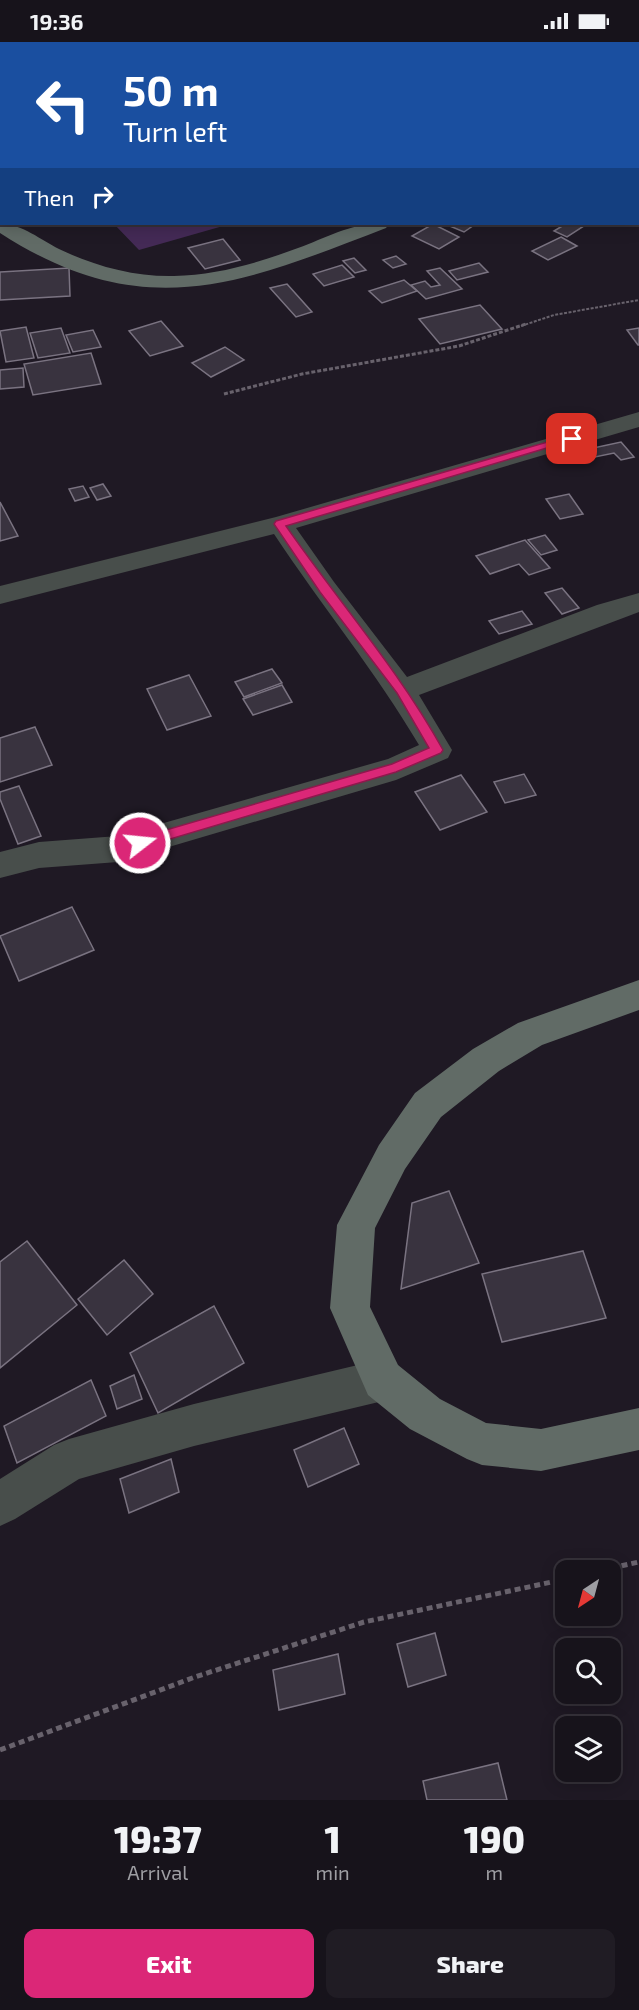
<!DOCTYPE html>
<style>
body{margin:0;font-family:"Exo 2",sans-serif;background:#201c24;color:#f1f3f6;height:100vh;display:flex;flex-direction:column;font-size:22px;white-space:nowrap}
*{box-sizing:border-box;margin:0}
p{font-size:20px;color:#9e9ea3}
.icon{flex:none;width:33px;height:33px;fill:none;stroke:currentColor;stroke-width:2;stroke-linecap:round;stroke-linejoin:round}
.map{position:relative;height:1758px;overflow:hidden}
.side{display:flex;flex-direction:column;background:#17131b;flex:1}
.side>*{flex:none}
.hud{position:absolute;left:0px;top:0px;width:639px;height:183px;box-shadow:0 3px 15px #0003,0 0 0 2px #36323a;background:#1a4fa0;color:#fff;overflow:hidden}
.needle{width:39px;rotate:216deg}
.controls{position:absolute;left:555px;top:1518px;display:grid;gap:12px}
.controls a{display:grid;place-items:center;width:66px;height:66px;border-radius:12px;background:#17131b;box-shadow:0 3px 15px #0003,0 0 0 2px #36323a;font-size:30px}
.pin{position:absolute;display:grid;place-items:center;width:51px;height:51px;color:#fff;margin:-26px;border-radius:12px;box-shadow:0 3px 9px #0006}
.me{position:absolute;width:66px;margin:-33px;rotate:74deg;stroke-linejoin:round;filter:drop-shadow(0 0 4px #0008)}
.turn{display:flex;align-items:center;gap:21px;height:126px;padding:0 24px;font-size:27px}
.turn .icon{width:78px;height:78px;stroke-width:2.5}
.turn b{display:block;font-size:42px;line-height:51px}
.then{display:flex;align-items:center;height:57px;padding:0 24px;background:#0003;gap:12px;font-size:22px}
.eta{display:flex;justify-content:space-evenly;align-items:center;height:102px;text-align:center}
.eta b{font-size:36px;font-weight:800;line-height:42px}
.button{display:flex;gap:12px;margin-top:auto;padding:12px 24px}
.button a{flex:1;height:69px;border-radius:12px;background:#db2777;color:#fff;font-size:24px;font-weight:800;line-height:69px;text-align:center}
.button a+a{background:#201c24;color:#f1f3f6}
.status{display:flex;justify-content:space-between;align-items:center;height:42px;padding:0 30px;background:#17131b;direction:ltr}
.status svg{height:16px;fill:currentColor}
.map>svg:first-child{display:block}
.green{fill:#442a56}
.building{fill:#39333f;stroke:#7a7381;stroke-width:1.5}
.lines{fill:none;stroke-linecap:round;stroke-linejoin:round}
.path-far2{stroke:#68626c;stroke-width:2;stroke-dasharray:3 1.5;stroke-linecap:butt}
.path-far1{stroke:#68626c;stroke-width:3;stroke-dasharray:4 2;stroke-linecap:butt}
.path{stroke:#68626c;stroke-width:5;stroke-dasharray:6 4;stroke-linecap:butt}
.minor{fill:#484e4b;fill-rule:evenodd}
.secondary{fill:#616b66;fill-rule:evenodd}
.route{fill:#db2777;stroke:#8e194d;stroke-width:1.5}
</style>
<div class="status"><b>19:36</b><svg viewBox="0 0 49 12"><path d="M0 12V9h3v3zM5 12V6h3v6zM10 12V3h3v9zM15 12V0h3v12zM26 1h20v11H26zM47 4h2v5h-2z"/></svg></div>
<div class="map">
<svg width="639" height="1758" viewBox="0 0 639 1758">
<rect width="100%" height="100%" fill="#1f1924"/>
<!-- green -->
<path class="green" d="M 114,182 L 113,182 L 230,182 L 139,208 Z"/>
<!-- building -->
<g class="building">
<path d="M 433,182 L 459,195 L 439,207 L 412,194 Z"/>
<path d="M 445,182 L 470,182 L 474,183 L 464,190 Z"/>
<path d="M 562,182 L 587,182 L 567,195 L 554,189 L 564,183 Z"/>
<path d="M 561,195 L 577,204 L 548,218 L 532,209 Z"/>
<path d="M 223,197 L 240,218 L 205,227 L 188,206 Z"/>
<path d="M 396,214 L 406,222 L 393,226 L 383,218 Z"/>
<path d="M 354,216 L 366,228 L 355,231 L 343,219 Z"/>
<path d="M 479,221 L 488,230 L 457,238 L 449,229 Z"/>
<path d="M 342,223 L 354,235 L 324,244 L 313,232 Z"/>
<path d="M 69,226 L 70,254 L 0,258 L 0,230 Z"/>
<path d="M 440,226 L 462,247 L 426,257 L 411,243 L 425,239 L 431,245 L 440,243 L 427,229 Z"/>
<path d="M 404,238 L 417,249 L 382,261 L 369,249 Z"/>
<path d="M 287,242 L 312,270 L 296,275 L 270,246 Z"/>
<path d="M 480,263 L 502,287 L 440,302 L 419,277 Z"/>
<path d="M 161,279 L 183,304 L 150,314 L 129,289 Z"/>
<path d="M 26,285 L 34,316 L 6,320 L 0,289 Z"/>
<path d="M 61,286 L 70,311 L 38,316 L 30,291 Z"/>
<path d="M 639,286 L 639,303 L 638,303 L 627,288 Z"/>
<path d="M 93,288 L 101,305 L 73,310 L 66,293 Z"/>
<path d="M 225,305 L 244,318 L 211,335 L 192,321 Z"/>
<path d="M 91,311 L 101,342 L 33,353 L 24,322 Z"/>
<path d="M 23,326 L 24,345 L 0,347 L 0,328 Z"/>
<path d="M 621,400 L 634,415 L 621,418 L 614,411 L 590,416 L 584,408 Z"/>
<path d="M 103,442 L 111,454 L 97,458 L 90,446 Z"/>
<path d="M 83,444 L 89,455 L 75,459 L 69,447 Z"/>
<path d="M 569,452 L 583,472 L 560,477 L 546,457 Z"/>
<path d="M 0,460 L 18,494 L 0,499 Z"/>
<path d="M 545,493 L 557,508 L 541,513 L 528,498 Z"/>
<path d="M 525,498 L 550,526 L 529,533 L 519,522 L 490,532 L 476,514 Z"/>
<path d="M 562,546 L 579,566 L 562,572 L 545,551 Z"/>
<path d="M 522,569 L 532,582 L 499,592 L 489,579 Z"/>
<path d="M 272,627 L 282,641 L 244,655 L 235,640 Z"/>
<path d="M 189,633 L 211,674 L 167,688 L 147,647 Z"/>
<path d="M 282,643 L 292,660 L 253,673 L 243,657 Z"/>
<path d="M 35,685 L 52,723 L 0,740 L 0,696 Z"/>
<path d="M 524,732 L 536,753 L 505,761 L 494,740 Z"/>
<path d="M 461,733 L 487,770 L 440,788 L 415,750 Z"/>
<path d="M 19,744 L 41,794 L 18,802 L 0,757 L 0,750 Z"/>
<path d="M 72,865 L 94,908 L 19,939 L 0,894 Z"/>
<path d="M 449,1149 L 479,1221 L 401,1247 L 412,1161 Z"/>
<path d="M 27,1199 L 77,1263 L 0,1326 L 0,1220 Z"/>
<path d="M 583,1209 L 606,1276 L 502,1300 L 482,1232 Z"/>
<path d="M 124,1218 L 153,1252 L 107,1293 L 78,1257 Z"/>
<path d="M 214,1264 L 244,1321 L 158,1371 L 130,1311 Z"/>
<path d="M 134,1333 L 142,1357 L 117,1367 L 110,1344 Z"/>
<path d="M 91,1338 L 106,1374 L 17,1421 L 4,1384 Z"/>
<path d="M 344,1386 L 359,1422 L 308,1445 L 294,1408 Z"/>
<path d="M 171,1417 L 179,1450 L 129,1471 L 120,1437 Z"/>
<path d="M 435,1591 L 446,1633 L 408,1645 L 397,1602 Z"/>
<path d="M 338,1612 L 345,1652 L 279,1668 L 273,1628 Z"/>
<path d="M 498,1721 L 507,1758 L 427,1758 L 423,1739 Z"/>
</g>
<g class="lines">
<!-- path-far2 -->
<path class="path-far2" d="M 521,284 L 554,273 L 639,258"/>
<!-- path-far1 -->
<path class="path-far1" d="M 224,352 L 302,332 L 459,304 L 526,282"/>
<!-- path -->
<g class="path">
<path d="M 602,1528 L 639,1520"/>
<path d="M 0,1708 L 195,1635 L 364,1580 L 566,1537"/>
</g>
<!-- minor -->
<g class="minor">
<path d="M 135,0 L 151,0 L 152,2 L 134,2 Z"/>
<path d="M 381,0 L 403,0 L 380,2 Z"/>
<path d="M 639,370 L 639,385 L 296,486 L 334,540 L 407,635 L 597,563 L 639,551 L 639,570 L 419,653 L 452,708 L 448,716 L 396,738 L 118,820 L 39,826 L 0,836 L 0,810 L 39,800 L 118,794 L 388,717 L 419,703 C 376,630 321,563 274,492 L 0,562 L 0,544 L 276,475 Z"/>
<path d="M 383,1317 L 398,1323 L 404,1338 L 398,1353 L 383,1359 L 194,1404 L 79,1437 L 15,1477 L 0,1484 L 0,1437 L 54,1403 L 69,1397 L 194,1362 Z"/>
</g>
<!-- secondary -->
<g class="secondary">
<rect x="638" y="40" width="1" height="10"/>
<path d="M 0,176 L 2,182 C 22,182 41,198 59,207 C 94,224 135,235 174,234 C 217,233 258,221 298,206 C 328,195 357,178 389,182 L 386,186 C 241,242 144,284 0,191 Z"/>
<path d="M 639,938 L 639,968 L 542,1003 L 499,1029 L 441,1075 L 405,1127 L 375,1186 L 370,1265 L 398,1323 L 440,1357 L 486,1381 L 541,1387 L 639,1366 L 639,1408 L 541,1429 L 482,1423 L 467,1417 L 410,1387 L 368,1353 L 330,1266 L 337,1183 L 379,1103 L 415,1051 L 473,1007 L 518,981 Z"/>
</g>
</g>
<!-- route -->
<path class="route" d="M 568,394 L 577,397 L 286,484 C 338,559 399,628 443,708 L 441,711 L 396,730 L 140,806 L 135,805 L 135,797 L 392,722 L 429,706 L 397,651 L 320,550 L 274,482 L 276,479 Z"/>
</svg>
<div class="controls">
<a><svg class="needle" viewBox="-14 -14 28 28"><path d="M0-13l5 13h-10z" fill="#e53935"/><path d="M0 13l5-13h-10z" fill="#9e9ea3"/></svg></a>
<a><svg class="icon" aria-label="search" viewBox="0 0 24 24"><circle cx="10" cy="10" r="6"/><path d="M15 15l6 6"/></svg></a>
<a><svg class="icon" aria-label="layers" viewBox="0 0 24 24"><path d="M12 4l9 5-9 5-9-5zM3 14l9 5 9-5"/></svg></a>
</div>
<div class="pin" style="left:572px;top:397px;background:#d93025"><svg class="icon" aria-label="arrive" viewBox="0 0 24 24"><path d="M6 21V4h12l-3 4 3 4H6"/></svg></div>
<svg class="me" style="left:140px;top:801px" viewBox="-20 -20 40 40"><circle r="17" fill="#db2777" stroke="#fff" stroke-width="3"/><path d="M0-11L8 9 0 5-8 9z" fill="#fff"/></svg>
<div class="hud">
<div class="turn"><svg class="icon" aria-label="left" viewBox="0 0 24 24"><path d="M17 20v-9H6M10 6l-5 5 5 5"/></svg><div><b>50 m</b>Turn left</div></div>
<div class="then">Then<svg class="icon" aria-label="right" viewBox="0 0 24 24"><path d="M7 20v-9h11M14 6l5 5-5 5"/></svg></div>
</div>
</div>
<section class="side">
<div class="eta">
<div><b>19:37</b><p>Arrival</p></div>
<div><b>1</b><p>min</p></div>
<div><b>190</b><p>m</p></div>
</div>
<div class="button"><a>Exit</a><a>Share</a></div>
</section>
